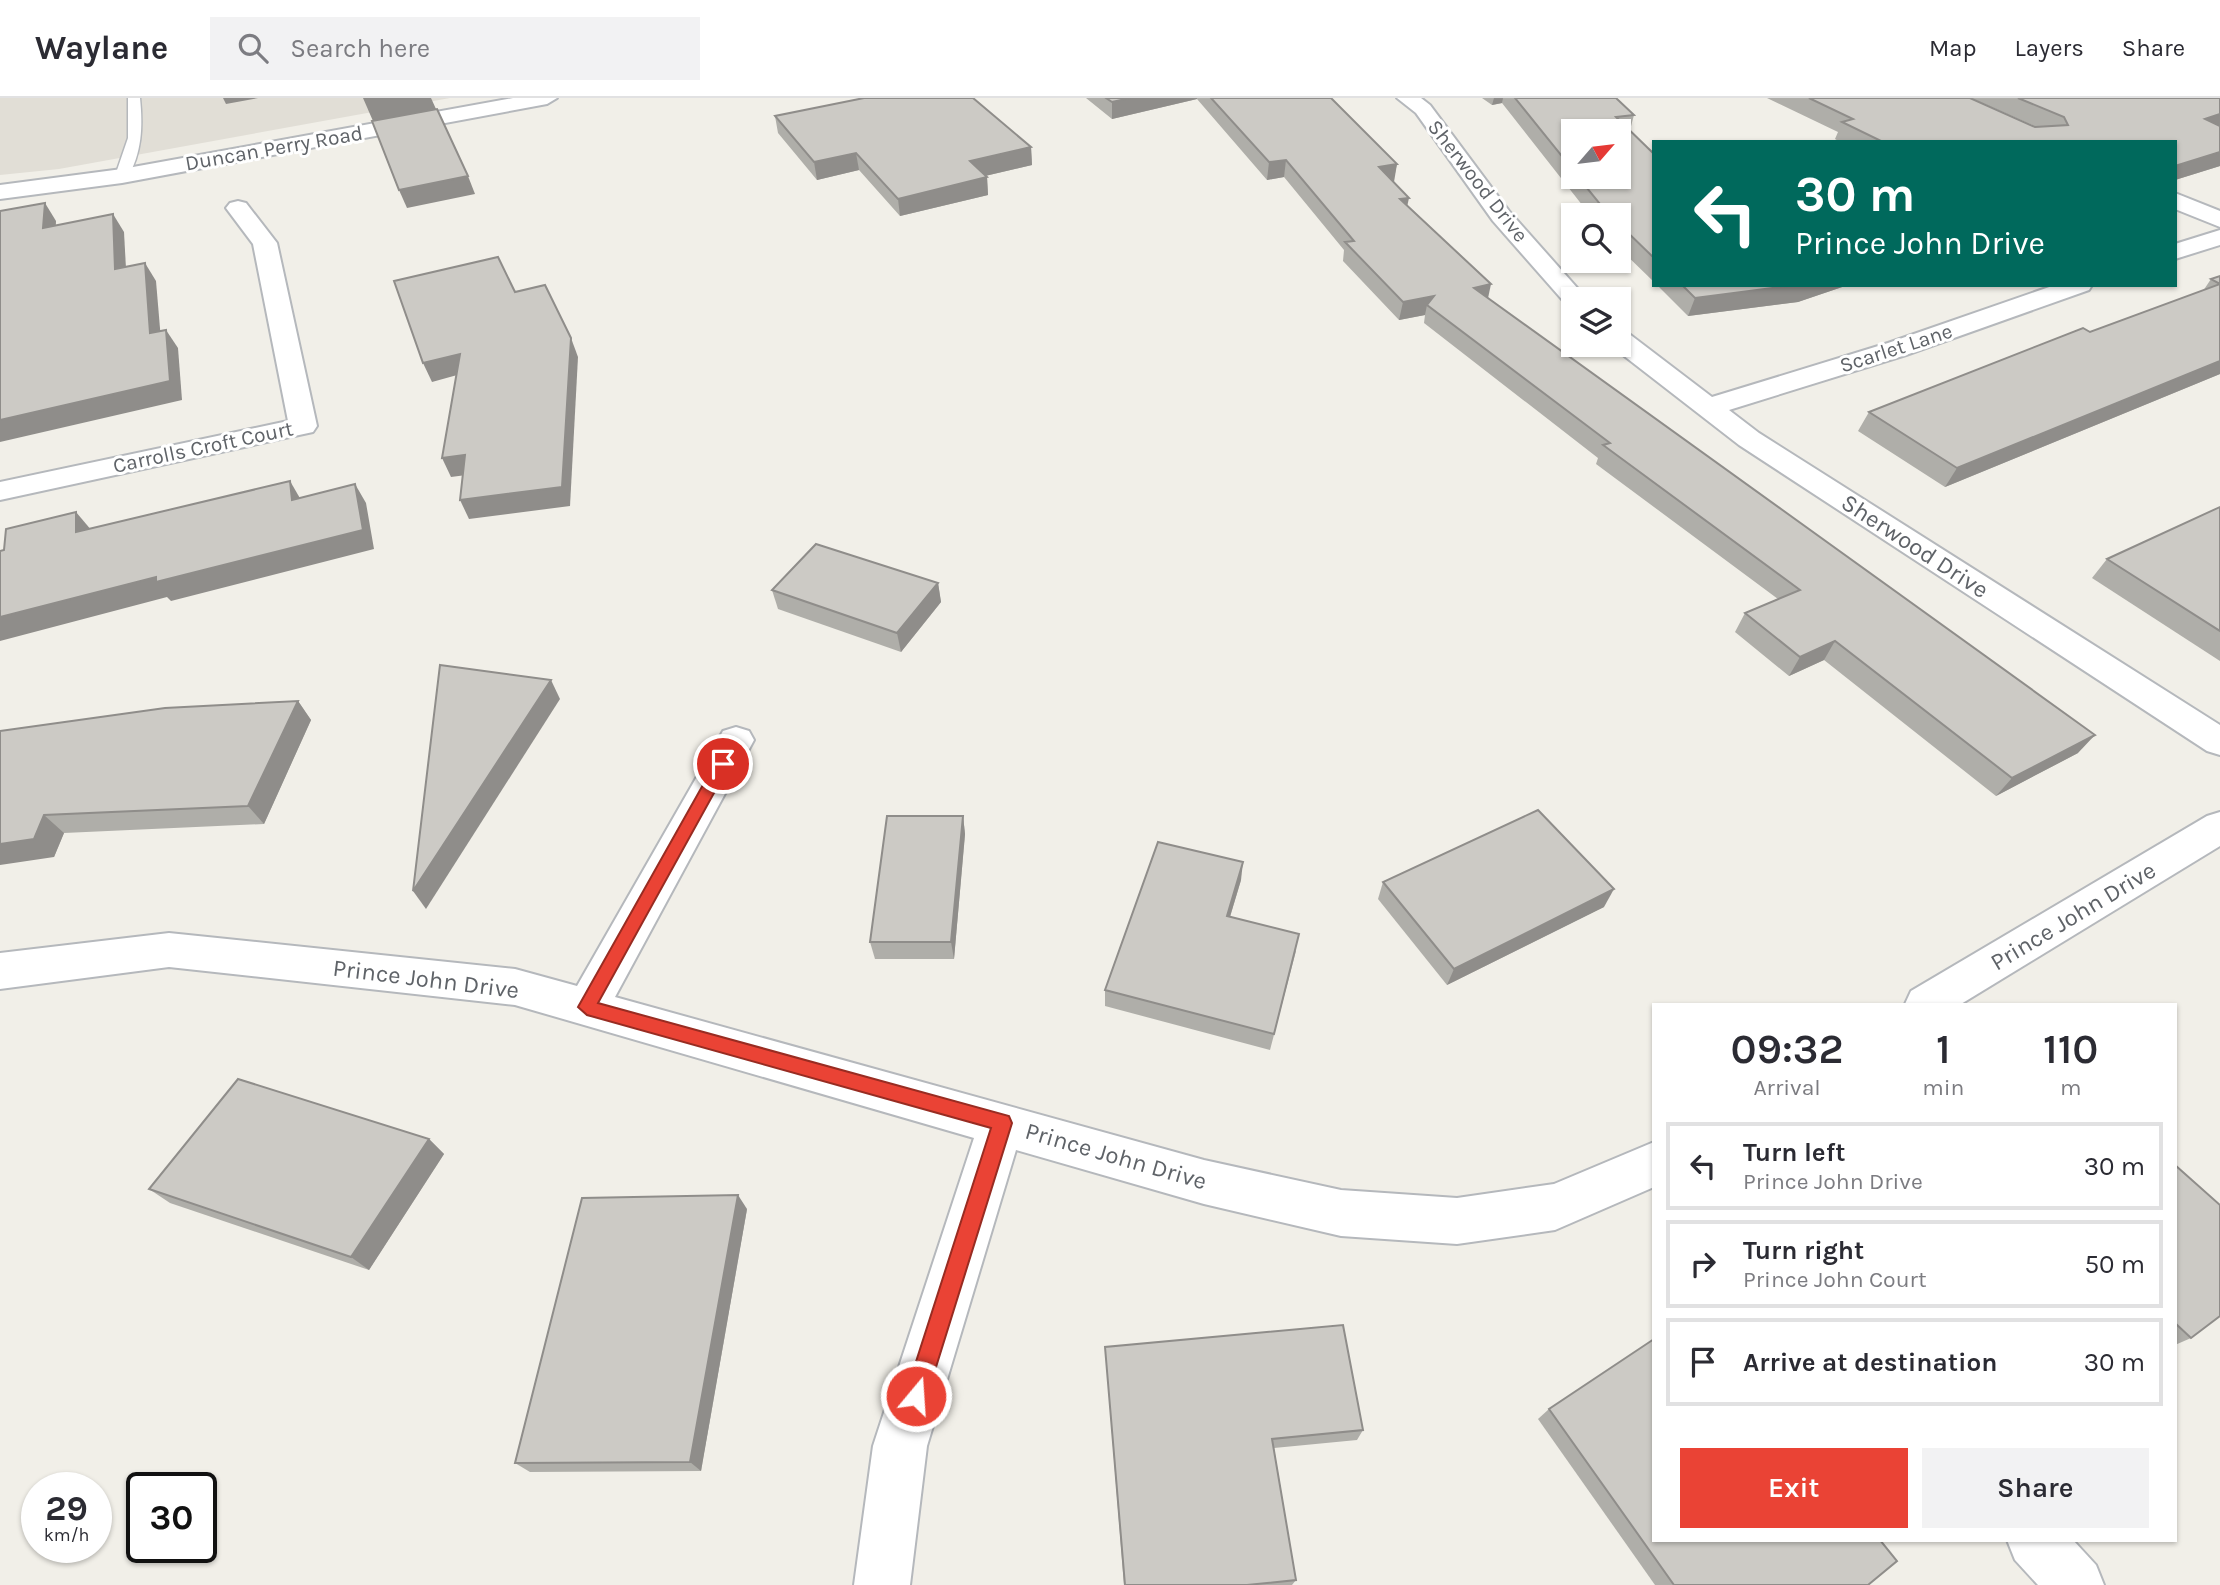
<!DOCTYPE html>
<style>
body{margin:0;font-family:Karla,sans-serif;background:#f2f2f3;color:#2b2b33;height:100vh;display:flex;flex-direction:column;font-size:26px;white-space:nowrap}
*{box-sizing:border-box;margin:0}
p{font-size:23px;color:#7c7c81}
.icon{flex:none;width:38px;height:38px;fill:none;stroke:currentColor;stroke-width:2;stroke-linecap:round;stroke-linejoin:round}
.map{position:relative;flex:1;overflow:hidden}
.panel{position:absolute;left:1652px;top:905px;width:525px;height:539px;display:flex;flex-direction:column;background:#fff;border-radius:0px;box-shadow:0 2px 5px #0004}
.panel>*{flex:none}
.top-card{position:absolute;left:1652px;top:42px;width:525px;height:147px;border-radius:0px;box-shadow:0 2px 5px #0004;background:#00695c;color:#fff;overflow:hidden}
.needle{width:46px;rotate:62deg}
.buttons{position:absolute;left:1561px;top:21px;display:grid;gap:14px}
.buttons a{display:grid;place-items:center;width:70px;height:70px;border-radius:0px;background:#fff;box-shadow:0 2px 5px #0004;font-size:35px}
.speed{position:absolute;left:21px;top:1374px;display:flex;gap:14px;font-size:35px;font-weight:700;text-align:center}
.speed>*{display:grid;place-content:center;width:91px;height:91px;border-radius:50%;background:#fff;box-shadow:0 2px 5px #0004;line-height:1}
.speed small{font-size:18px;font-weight:400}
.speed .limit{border:4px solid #111;border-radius:10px;background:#fff;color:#111}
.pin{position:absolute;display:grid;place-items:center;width:60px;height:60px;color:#fff;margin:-30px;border:4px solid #fff;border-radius:50%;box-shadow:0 2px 7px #0007}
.me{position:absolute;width:77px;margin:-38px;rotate:18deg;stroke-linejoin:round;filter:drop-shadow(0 0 5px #0008)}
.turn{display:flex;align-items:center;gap:24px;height:147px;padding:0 28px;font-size:32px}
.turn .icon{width:91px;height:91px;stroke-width:2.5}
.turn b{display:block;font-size:49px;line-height:60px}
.eta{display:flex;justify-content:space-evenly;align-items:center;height:119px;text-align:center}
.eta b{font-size:42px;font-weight:600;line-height:49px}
.button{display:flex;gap:14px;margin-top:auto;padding:14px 28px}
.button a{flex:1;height:80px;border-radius:0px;background:#ea4335;color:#fff;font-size:28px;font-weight:600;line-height:80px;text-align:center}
.button a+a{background:#f2f2f3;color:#2b2b33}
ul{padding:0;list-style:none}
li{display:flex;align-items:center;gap:21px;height:88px;margin:0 14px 10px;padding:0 14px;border:4px solid #e1e1e2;border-radius:0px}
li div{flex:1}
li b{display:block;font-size:26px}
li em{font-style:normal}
header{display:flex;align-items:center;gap:42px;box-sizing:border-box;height:98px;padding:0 35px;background:#fff;border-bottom:2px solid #e1e1e2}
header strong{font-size:33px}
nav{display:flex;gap:38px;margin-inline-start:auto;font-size:24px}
.search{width:490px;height:63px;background:#f2f2f3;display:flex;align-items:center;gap:18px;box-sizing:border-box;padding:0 24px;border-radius:0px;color:#7c7c81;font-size:26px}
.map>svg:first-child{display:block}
.education{fill:#e1ded6}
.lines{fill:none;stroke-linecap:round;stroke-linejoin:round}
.service-casing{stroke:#b5b8bc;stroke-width:3}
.minor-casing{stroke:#b5b8bc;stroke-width:4}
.tertiary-casing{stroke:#b5b8bc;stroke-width:4}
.service{fill:#fff;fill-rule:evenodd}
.minor{fill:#fff;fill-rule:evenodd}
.tertiary{fill:#fff;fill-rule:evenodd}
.wall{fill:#afaea9;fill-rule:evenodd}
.shaded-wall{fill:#8f8d8a}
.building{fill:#cccac5;stroke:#8f8d8a;stroke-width:2}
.route{fill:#ea4335;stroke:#982c22;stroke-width:2}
.labels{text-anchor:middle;stroke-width:6;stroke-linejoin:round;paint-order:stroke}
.far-street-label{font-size:21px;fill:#5f6368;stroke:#fff}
.street-label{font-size:24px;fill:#5f6368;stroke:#fff}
</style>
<header>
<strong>Waylane</strong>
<div class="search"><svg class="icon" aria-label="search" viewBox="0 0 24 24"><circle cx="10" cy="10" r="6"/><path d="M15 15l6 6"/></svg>Search here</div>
<nav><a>Map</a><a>Layers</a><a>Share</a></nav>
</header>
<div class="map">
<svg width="2220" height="1487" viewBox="0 0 2220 1487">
<rect width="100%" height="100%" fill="#f1efe8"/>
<!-- education -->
<path class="education" d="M 0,0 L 450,0 L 59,71 L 0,77 Z"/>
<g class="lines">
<defs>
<path id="service" d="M 128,0 L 140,0 C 143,29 142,55 127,81 L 122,82 L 115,78 L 128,40 Z"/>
<g id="minor">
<path d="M 1397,0 L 1421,0 L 1430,7 L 1509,113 L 1587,201 L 1573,201 L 1573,208 L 1566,206 L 1493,123 L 1416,15 Z"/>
<path d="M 2175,95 L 2220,113 L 2220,129 L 2175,111 Z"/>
<path d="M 238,103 L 246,105 L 277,145 L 317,328 L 313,334 L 0,402 L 0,384 L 288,323 L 253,146 L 226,110 L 230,105 Z"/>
<path d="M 2220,132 L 2220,147 L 2175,161 L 2175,146 Z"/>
<path d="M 2055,187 L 2092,187 L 2089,192 L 1906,257 L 1729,312 L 1759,335 L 2220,627 L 2220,657 L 2207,653 L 1739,347 L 1610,247 L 1619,247 L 1619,233 L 1628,235 L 1712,299 L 1888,245 Z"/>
<path d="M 736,629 L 749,633 L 754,642 L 615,899 L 1204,1062 L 1341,1092 L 1457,1100 L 1554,1086 L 1654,1044 L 1654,1089 L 1555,1132 L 1457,1146 L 1341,1138 L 1204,1106 L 1016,1052 L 927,1348 L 910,1487 L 854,1487 L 873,1348 L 974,1040 L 515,907 L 169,869 L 0,891 L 0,855 L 169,835 L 515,871 L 577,888 L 723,633 Z"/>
<path d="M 2220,714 L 2220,748 L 1961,906 L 1905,906 L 1911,893 L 2207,718 Z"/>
<path d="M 2007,1442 L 2073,1442 L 2096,1467 L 2104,1487 L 2038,1487 L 2015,1462 Z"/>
</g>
<path id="tertiary" d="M 513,0 L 557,0 L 547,6 L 122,85 L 0,101 L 0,87 L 122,71 Z"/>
</defs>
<!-- service casing -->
<use href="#service" class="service-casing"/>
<!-- minor casing -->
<use href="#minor" class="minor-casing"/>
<!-- tertiary casing -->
<use href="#tertiary" class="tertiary-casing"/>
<!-- service -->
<use href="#service" class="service"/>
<!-- minor -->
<use href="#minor" class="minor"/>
<!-- tertiary -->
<use href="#tertiary" class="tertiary"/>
</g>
<!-- wall -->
<g class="wall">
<path d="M 1086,0 L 1331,0 L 1397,66 L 1393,84 L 1407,108 L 1488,200 L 2078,655 L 1996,698 L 1824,562 L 1789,578 L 1735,534 L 1745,515 L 1778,501 L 1596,366 L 1598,360 L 1424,225 L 1425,217 L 1399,222 L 1343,163 L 1344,152 L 1284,79 L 1267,82 L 1197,1 L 1112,21 Z"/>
<path d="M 1482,0 L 1616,0 L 1634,17 L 1630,32 L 1654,56 L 1654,184 L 1619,150 L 1619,117 L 1590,117 L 1502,5 L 1492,7 ZM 1573,33 L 1619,79 L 1573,79 Z"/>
<path d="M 1767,0 L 1970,0 L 2035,29 L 2037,29 L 1971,0 L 2220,0 L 2220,68 L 2175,82 L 2175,44 L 1840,44 L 1835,41 L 1838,34 Z"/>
<path d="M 775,18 L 1031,49 L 1032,67 L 985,78 L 987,79 L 988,97 L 900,118 L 859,72 L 817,82 L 778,35 Z"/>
<path d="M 2220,178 L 2220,276 L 1945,389 L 1858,333 L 1869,314 L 2203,193 L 2211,181 Z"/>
<path d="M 1657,187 L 1848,187 L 1798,204 L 1688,218 Z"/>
<path d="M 2220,409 L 2220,563 L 2092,480 L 2107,461 Z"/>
<path d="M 938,485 L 941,504 L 901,554 L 778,511 L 772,492 Z"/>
<path d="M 298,603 L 311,622 L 264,726 L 64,735 L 54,759 L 0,633 Z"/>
<path d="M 963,718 L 965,736 L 954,861 L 875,861 L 870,844 Z"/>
<path d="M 1241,782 L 1230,819 L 1296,853 L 1270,952 L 1105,908 L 1105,892 Z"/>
<path d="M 1383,784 L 1604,809 L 1447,887 L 1378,801 Z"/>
<path d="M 429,1041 L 444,1056 L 369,1172 L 170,1105 L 149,1091 Z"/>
<path d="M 2175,1067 L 2191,1240 L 2175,1247 Z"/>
<path d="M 747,1111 L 701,1373 L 530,1374 L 515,1365 Z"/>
<path d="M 1105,1249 L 1363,1332 L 1357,1342 L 1274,1350 L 1296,1482 L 1292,1487 L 1124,1487 Z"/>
<path d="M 1549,1311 L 1868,1487 L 1655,1487 L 1538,1321 Z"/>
</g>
<!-- shaded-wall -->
<g class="shaded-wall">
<path d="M 223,0 L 258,0 L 226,6 Z"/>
<path d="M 363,0 L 431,0 L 436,11 L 373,23 Z"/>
<path d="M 1130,0 L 1197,0 L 1197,1 L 1112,21 L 1112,4 Z"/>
<path d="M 1494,0 L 1503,0 L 1502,5 L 1492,7 Z"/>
<path d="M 2220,16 L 2220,30 L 2205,21 Z"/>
<path d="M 1031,49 L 1032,67 L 972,81 L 970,63 Z"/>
<path d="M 2220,54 L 2220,68 L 2175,82 L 2175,68 Z"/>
<path d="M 856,55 L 859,72 L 817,82 L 814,64 Z"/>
<path d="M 1286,62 L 1284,79 L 1267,82 L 1269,64 Z"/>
<path d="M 1397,66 L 1394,84 L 1376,86 L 1379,69 Z"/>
<path d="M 468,78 L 475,96 L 407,110 L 399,92 Z"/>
<path d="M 987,79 L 988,97 L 900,118 L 898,101 Z"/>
<path d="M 1409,100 L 1405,118 L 1400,101 Z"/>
<path d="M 45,105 L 56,123 L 55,148 L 43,130 Z"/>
<path d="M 113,116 L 124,134 L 127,189 L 115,171 Z"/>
<path d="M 145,165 L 156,183 L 162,254 L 150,235 Z"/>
<path d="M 1491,186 L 1487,205 L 1474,190 Z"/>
<path d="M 1796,187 L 1848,187 L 1798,204 L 1688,218 L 1695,200 Z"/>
<path d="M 1434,198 L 1427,207 L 1425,217 L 1399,222 L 1403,204 Z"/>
<path d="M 166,232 L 178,250 L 182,302 L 0,344 L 0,322 Z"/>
<path d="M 571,240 L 578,259 L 570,408 L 469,421 L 460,402 Z"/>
<path d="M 460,256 L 468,274 L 432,284 L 423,265 Z"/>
<path d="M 2220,263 L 2220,276 L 1945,389 L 1957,370 Z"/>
<path d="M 465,357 L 474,376 L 451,379 L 442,360 Z"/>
<path d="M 290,383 L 301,402 L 292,402 Z"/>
<path d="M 355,386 L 366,405 L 374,451 L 171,503 L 167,499 L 0,543 L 0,519 Z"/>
<path d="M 76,414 L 92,433 L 76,434 Z"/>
<path d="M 938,485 L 941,504 L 901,554 L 897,535 Z"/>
<path d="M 1835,543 L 1824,562 L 1789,578 L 1800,559 Z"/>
<path d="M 551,582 L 560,601 L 426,811 L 413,793 Z"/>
<path d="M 298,603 L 311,622 L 264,726 L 248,708 Z"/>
<path d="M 2095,637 L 2078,655 L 1996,698 L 2012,680 Z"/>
<path d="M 44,717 L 64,735 L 54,759 L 0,767 L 0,746 Z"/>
<path d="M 963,718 L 965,736 L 954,861 L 951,844 Z"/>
<path d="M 1243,764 L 1241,782 L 1225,835 L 1227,818 Z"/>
<path d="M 1614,791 L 1604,809 L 1447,887 L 1454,871 Z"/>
<path d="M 429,1041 L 444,1056 L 369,1172 L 351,1159 Z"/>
<path d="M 738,1097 L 747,1111 L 701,1373 L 690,1364 Z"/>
</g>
<!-- building -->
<g class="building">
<path d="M 864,0 L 973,0 L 1031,49 L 970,63 L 987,79 L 898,101 L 856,55 L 814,64 L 775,18 Z"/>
<path d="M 1106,0 L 1130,0 L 1112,4 Z"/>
<path d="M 1211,0 L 1331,0 L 1397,66 L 1379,69 L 1409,100 L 1400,101 L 1491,186 L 1474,190 L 2095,637 L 2012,680 L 1835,543 L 1800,559 L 1745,515 L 1800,492 L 1603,347 L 1610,345 L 1427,207 L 1434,198 L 1403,204 L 1345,144 L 1354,143 L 1286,62 L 1269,64 Z"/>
<path d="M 1515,0 L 1616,0 L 1634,17 L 1616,19 L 1654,56 L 1654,160 L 1619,126 L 1619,117 L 1610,117 L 1608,116 L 1578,79 L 1619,79 L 1619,33 L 1573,33 L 1573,72 Z"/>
<path d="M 1809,0 L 1970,0 L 2035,29 L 2068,27 L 2064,19 L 2018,0 L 2220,0 L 2220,16 L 2205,21 L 2220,28 L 2220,54 L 2175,68 L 2175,44 L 1883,44 L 1842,24 L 1853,21 Z"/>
<path d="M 437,11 L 468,78 L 399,92 L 372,23 Z"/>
<path d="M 45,105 L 43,130 L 113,116 L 115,171 L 145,165 L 150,235 L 166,232 L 170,283 L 0,322 L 0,113 Z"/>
<path d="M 498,159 L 515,194 L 545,187 L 571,240 L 562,389 L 460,402 L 465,357 L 442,360 L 460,256 L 423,265 L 394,183 Z"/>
<path d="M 2220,178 L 2220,186 L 2211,181 Z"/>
<path d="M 2220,186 L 2220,263 L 1957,370 L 1869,314 L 2083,230 L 2090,234 Z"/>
<path d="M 1682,187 L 1796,187 L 1695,200 Z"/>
<path d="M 290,383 L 292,402 L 355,386 L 363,432 L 156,484 L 156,479 L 0,519 L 0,453 L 4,452 L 6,431 L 76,414 L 76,434 Z"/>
<path d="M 2220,409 L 2220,533 L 2107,461 Z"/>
<path d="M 816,446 L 938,485 L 897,535 L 772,492 Z"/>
<path d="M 440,567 L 551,582 L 413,793 L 433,625 Z"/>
<path d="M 298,603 L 248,708 L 44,717 L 34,741 L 0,746 L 0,633 L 165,610 Z"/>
<path d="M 1538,712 L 1614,791 L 1454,871 L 1383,784 Z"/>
<path d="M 887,718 L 963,718 L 951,844 L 870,844 Z"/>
<path d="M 1158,744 L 1243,764 L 1227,818 L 1299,836 L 1274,936 L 1105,892 Z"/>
<path d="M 238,981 L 429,1041 L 351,1159 L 149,1091 Z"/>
<path d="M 2175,1067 L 2220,1107 L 2220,1218 L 2191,1240 L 2175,1225 Z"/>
<path d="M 738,1097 L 690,1364 L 515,1365 L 582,1100 Z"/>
<path d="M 1343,1227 L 1363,1332 L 1272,1341 L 1296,1482 L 1247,1487 L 1125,1487 L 1105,1249 Z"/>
<path d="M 1654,1241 L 1654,1442 L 1880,1442 L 1897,1463 L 1868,1487 L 1674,1487 L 1549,1311 Z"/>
</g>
<!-- route -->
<path class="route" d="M 723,660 L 730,666 L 598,905 L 1009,1018 L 1012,1025 L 927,1298 L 924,1306 L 916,1309 L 908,1306 L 905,1298 L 991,1030 L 587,917 L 578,909 L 717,662 Z"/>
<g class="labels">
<!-- far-street labels -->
<g class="far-street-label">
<text transform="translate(274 50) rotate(-10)" y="7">Duncan Perry Road</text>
<text transform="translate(1478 83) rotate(52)" y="7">Sherwood Drive</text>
<text transform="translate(1896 250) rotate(-18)" y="7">Scarlet Lane</text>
<text transform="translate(203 349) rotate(-12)" y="7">Carrolls Croft Court</text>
</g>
<!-- street labels -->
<g class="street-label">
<text transform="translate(1915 448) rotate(33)" y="8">Sherwood Drive</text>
<text transform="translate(2073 818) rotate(-31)" y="8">Prince John Drive</text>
<text transform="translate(426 881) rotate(7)" y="8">Prince John Drive</text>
<text transform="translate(1116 1058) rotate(16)" y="8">Prince John Drive</text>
</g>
</g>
</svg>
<div class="buttons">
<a><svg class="needle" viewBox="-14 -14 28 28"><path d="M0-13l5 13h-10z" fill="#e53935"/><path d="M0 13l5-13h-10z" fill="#7c7c81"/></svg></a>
<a><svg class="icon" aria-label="search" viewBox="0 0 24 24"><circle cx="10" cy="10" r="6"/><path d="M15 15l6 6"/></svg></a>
<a><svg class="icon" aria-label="layers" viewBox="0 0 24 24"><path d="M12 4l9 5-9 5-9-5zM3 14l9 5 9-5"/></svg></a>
</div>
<div class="speed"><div>29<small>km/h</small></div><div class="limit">30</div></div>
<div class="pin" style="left:723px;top:666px;background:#d93025"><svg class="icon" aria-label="arrive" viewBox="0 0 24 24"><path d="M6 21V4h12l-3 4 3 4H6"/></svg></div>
<svg class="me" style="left:916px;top:1298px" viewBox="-20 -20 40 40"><circle r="17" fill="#ea4335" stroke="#fff" stroke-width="3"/><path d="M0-11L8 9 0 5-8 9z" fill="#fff"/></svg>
<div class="top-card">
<div class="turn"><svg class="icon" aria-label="left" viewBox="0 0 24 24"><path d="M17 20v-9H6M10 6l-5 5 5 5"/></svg><div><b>30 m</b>Prince John Drive</div></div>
</div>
<section class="panel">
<div class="eta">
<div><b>09:32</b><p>Arrival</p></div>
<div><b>1</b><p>min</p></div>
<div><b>110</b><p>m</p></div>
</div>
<ul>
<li><svg class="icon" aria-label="left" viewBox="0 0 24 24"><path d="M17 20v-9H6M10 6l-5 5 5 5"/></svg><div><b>Turn left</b><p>Prince John Drive</p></div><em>30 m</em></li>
<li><svg class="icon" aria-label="right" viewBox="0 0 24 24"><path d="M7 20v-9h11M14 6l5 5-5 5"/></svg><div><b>Turn right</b><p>Prince John Court</p></div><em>50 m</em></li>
<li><svg class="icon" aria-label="arrive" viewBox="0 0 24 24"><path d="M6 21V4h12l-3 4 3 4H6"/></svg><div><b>Arrive at destination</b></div><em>30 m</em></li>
</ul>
<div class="button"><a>Exit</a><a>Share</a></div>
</section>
</div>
